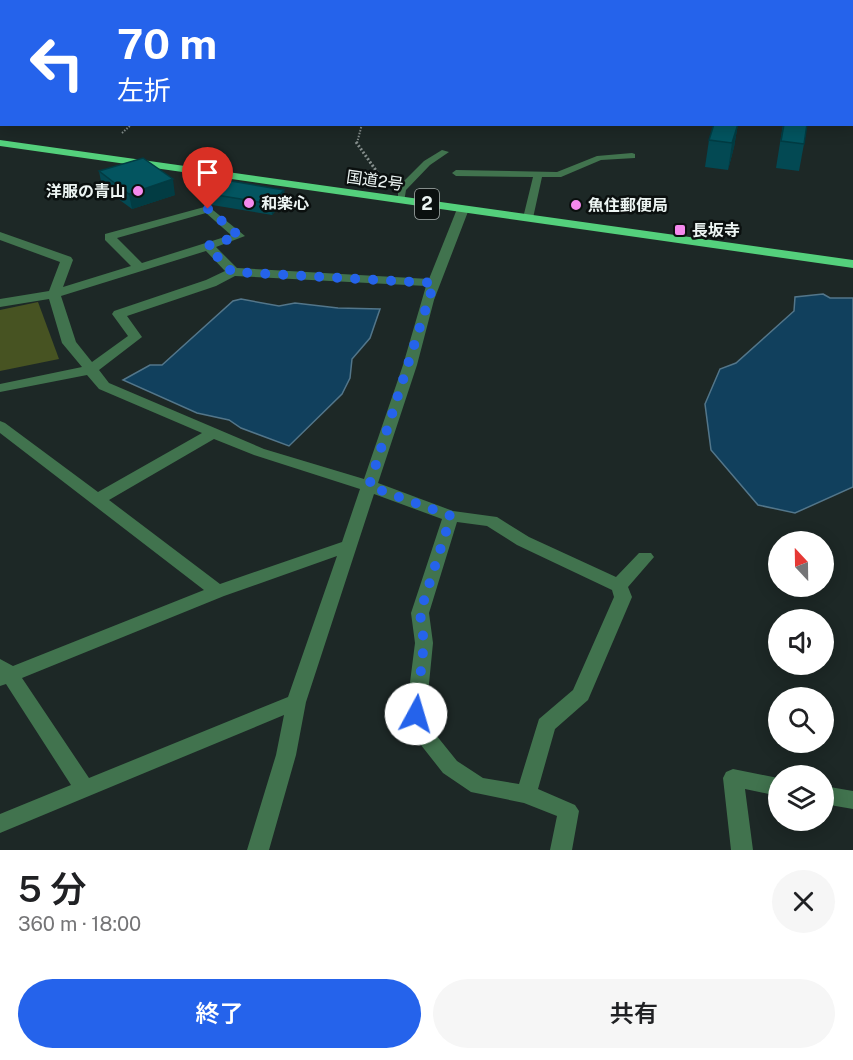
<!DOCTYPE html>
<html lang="ja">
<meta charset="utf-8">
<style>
body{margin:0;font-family:"Public Sans","Noto Sans JP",sans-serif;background:#f6f6f6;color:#202124;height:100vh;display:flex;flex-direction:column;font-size:22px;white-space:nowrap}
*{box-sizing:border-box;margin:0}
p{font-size:20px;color:#757577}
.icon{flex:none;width:33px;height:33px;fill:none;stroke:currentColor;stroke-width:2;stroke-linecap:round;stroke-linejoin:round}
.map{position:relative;height:850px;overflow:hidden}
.sheet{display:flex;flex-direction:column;background:#fff;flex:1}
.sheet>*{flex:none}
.guide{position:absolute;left:0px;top:0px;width:854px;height:126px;box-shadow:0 3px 15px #0003;background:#2563eb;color:#fff;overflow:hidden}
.needle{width:39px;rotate:338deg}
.fabs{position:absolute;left:768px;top:531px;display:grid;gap:12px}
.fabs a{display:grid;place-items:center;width:66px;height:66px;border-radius:50%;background:#fff;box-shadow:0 3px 15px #0003;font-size:30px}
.pin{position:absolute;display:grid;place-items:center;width:51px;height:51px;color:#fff;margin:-62px -26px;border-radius:50% 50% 50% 0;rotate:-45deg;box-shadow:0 0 6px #0007}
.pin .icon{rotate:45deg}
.me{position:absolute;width:66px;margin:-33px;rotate:6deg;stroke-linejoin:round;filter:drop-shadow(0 0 4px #0008)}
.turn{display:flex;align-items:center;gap:21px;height:126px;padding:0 18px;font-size:27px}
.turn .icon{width:78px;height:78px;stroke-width:2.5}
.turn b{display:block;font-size:42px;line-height:51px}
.round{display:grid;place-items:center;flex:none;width:63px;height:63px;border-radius:32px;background:#f6f6f6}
.head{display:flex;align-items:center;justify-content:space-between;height:102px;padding:0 18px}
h1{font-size:36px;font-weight:600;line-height:45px}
.button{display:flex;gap:12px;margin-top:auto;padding:12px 18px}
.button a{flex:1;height:69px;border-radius:36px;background:#2563eb;color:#fff;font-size:24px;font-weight:600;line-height:69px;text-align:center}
.button a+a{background:#f6f6f6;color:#202124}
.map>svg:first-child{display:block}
.green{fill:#475322}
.water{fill:#11405d;stroke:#53768a;stroke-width:1.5}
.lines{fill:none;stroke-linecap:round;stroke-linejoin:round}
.path-far1{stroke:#868f8d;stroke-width:2;stroke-dasharray:1.5 1.5;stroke-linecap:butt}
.path{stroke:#868f8d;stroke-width:3;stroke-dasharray:2 2;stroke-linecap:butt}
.service{fill:#41734e;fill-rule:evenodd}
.minor{fill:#41734e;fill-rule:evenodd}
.trunk{fill:#54d07c;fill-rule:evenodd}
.wall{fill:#034953}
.shaded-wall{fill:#023c43}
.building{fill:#035560;stroke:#023c43;stroke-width:1.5}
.route{stroke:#2563eb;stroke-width:10;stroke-dasharray:0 18}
.poi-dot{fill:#f589ee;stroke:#0b100f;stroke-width:2}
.labels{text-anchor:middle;stroke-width:5;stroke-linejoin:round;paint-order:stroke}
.far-street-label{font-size:16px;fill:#edf5f3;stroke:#0b100f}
.far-poi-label{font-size:16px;font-weight:bold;fill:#edf5f3;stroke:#0b100f;text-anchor:start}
.shield{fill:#0b100f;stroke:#a9b0af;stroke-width:1.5}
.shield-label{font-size:18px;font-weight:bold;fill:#edf5f3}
</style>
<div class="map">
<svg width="853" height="850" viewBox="0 0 853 850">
<rect width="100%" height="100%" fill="#1d2826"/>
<!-- green -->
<path class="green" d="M 38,302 L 59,359 L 0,371 L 0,310 Z"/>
<!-- water -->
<g class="water">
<path d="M 823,294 L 830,298 L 853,298 L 853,487 L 795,513 L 758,505 L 711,450 L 705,404 L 720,369 L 736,363 L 794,311 L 795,297 Z"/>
<path d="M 241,299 L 279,306 L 295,303 L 338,308 L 380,309 L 370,338 L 352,359 L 350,378 L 342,394 L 289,446 L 241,428 L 229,420 L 197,413 L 123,380 L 150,365 L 162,365 L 233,301 Z"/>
</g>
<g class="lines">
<!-- path-far1 -->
<g class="path-far1">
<path d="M 0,44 L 2,42"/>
<path d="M 122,133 L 132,124"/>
<path d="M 357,143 L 362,124"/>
</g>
<!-- path -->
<path class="path" d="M 356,142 L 382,179 L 391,184"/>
<!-- service -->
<g class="service">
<path d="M 442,150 L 449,152 L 430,165 L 406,190 L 404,202 L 398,202 L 398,187 L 424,161 Z"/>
<path d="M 632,153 L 635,154 L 635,158 L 601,160 L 561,177 L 542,177 L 533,218 L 528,221 L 523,218 L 533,177 L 456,176 L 452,173 L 456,170 L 557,172 L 597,156 Z"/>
</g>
<!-- minor -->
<g class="minor">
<path d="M 491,0 L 513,0 L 515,2 L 492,2 Z"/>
<rect x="852" y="40" width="1" height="6"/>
<path d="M 208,206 L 245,236 L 216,247 L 237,268 L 429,279 L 457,209 L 463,206 L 469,209 L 434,300 L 417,365 L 378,483 L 453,511 L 497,517 L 529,537 L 616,577 L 639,553 L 651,553 L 654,557 L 628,587 L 632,597 L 588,700 L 555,729 L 538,789 L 575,805 L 579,811 L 572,850 L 550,850 L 557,816 L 524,803 L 471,792 L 443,773 L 417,740 L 406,714 L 415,643 L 411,613 L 442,519 L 374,494 L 306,702 L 296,755 L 269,850 L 247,850 L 276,755 L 284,715 L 0,833 L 0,814 L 71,785 L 6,684 L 0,686 L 0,659 L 13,666 L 204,590 L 0,433 L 0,421 L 5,423 L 98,492 L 202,433 L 99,389 L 87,375 L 0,392 L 0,384 L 82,367 L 62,343 L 49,299 L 0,307 L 0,299 L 49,291 L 60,262 L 0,240 L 0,232 L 71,257 L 73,260 L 63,287 L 131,266 L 105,240 L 105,234 ZM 206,213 L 231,235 L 142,263 L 117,238 ZM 206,251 L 225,271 L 206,280 L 114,311 L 112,314 L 128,336 L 92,362 L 76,342 L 61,296 ZM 235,276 L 426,286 L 403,365 L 364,479 L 264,449 L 109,383 L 99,370 L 142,337 L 127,316 L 216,286 ZM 214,439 L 254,455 L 360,489 L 342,542 L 220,584 L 109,500 ZM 457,522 L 487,526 L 517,545 L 612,590 L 614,597 L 573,690 L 539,719 L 519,784 L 483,778 L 457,761 L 432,730 L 426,714 L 433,643 L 429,613 ZM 337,556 L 288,697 L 89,778 L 22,678 L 224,596 Z"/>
<path d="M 733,769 L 778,778 L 778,796 L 745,789 L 753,850 L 731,850 L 723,778 L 726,772 Z"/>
<path d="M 824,786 L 853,791 L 853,809 L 824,804 Z"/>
</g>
<!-- trunk -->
<path class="trunk" d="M 0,140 L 853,260 L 853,268 L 0,146 Z"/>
</g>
<!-- wall -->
<g class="wall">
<path d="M 852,71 L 853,71 L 853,125 L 852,124 Z"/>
<path d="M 738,124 L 734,147 L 728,170 L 705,167 L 709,140 Z"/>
<path d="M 783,124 L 807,124 L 804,144 L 799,171 L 776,168 Z"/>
<path d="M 99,171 L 175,195 L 132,209 L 102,187 Z"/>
<path d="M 284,190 L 285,200 L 272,215 L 212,205 L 210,194 Z"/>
</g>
<!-- shaded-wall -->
<g class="shaded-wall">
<path d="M 738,124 L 734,147 L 728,170 L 732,143 Z"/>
<path d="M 173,179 L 175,195 L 132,209 L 129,194 Z"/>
<path d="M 284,190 L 285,200 L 272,215 L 271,204 Z"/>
</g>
<!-- building -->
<g class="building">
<path d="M 852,71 L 853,71 L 853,95 L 852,94 Z"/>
<path d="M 714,124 L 738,124 L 732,143 L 709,140 Z"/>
<path d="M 784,124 L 807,124 L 804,144 L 781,141 Z"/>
<path d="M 143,158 L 173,179 L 129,194 L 99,171 Z"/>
<path d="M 225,180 L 284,190 L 271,204 L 210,194 Z"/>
</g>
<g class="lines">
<!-- route -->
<path class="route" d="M 208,209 L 239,236 L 207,246 L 232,272 L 434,283 L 369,486 L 451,516 L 420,613 L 424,643 L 416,714"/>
</g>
<!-- markers -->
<g class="poi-dot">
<circle cx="138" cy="191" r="6"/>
<circle cx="249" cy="203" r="6"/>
<circle cx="576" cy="205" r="6"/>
<rect x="674" y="224" width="12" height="12" rx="3"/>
</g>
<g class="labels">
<!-- far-street labels -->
<g class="far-street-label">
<text transform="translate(375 180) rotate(8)" y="6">国道2号</text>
</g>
<!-- far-poi labels -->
<g class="far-poi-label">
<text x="126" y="197" text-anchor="end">洋服の青山</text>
<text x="261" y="209">和楽心</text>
<text x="588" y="211">魚住郵便局</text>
<text x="692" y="236">長坂寺</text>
</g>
<!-- shield labels -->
<rect class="shield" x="415" y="189" width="24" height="30" rx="4.5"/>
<g class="shield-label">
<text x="427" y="210">2</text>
</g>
</g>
</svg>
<div class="fabs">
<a><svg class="needle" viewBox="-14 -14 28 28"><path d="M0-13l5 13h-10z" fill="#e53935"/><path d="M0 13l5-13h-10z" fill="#757577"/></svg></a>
<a><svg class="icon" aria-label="sound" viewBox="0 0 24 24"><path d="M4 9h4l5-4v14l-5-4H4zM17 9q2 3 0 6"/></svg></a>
<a><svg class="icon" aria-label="search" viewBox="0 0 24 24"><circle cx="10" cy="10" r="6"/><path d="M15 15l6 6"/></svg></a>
<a><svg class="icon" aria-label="layers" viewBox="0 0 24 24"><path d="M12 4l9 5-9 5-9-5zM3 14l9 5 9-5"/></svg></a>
</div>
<div class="pin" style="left:208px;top:209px;background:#d93025"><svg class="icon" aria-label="arrive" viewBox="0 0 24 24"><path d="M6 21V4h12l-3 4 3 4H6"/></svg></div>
<svg class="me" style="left:416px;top:714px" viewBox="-20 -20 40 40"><circle r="19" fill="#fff"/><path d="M0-13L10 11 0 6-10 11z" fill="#2563eb"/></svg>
<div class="guide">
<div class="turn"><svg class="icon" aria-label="left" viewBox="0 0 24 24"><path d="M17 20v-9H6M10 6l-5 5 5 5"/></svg><div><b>70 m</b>左折</div></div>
</div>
</div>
<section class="sheet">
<div class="head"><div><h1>5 分</h1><p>360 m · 18:00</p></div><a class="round"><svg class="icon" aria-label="close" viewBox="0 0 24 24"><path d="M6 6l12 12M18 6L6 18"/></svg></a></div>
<div class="button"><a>終了</a><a>共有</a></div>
</section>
